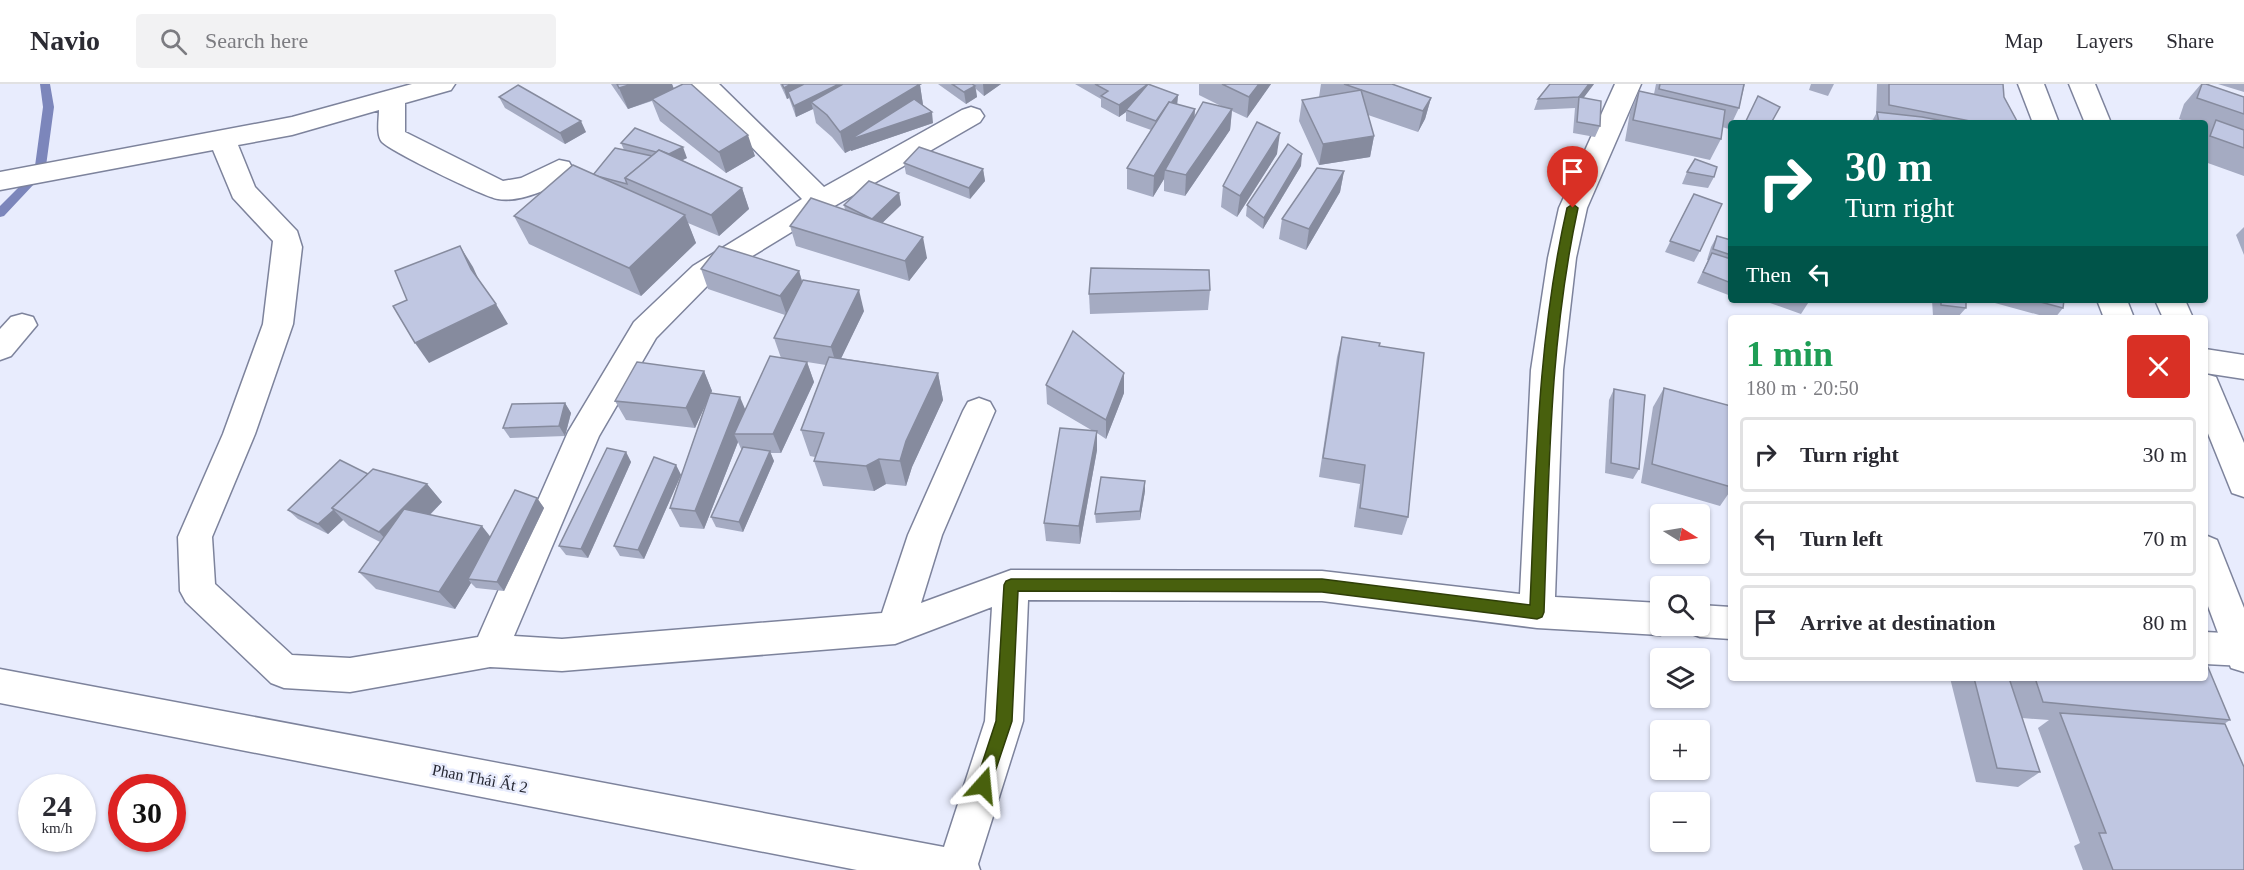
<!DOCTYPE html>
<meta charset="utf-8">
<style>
body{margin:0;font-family:"Times New Roman",serif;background:#f2f2f3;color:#2b2b33;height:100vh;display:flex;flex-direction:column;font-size:22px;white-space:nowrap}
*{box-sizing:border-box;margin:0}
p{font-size:20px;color:#7c7c81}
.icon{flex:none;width:33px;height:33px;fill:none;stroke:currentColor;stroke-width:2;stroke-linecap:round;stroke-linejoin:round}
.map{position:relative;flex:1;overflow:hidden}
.sheet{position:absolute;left:1728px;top:231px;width:480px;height:366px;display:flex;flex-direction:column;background:#fff;border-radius:6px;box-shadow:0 2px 4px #0004}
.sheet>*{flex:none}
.banner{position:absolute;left:1728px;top:36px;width:480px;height:183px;border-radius:6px;box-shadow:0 2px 4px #0004;background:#00695c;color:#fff;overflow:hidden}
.needle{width:39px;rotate:101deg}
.fabs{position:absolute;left:1650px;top:420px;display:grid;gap:12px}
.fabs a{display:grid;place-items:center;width:60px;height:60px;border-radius:6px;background:#fff;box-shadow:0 2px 4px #0004;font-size:30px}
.speed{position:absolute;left:18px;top:690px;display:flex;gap:12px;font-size:30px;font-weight:700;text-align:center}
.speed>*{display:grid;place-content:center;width:78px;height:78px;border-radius:50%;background:#fff;box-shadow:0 2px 4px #0004;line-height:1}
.speed small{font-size:15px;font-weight:400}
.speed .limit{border:9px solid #d22;background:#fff;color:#111}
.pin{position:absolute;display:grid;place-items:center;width:51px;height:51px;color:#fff;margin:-62px -26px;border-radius:50% 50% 50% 0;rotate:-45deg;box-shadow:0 0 6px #0007}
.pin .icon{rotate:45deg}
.me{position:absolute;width:66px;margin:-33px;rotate:18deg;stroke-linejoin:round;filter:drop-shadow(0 0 4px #0008)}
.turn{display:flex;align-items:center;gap:21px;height:126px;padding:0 18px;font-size:27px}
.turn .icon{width:78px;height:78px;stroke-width:2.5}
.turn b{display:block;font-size:42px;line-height:51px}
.then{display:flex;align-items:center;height:57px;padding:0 18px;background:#0003;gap:12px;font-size:22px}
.round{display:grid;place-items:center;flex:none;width:63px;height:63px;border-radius:6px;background:#f2f2f3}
.overview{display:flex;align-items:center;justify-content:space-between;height:102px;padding:0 18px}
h1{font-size:36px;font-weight:700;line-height:45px;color:#1e9e55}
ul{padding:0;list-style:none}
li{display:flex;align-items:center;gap:18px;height:75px;margin:0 12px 9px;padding:0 6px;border:3px solid #e1e1e2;border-radius:6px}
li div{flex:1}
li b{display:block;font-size:22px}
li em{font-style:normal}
header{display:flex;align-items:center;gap:36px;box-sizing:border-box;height:84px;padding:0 30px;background:#fff;border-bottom:2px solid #e1e1e2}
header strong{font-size:28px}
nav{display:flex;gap:33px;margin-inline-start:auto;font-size:21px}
.search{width:420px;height:54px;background:#f2f2f3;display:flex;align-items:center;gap:15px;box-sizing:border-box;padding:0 21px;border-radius:6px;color:#7c7c81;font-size:22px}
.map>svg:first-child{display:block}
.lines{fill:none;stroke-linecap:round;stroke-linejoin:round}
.stream{fill:#7c86bb;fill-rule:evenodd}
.minor-casing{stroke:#7d839c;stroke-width:3}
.secondary-casing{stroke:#7d839c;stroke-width:3}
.minor{fill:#fff;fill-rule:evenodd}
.secondary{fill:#fff;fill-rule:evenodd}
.wall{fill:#a5abc2}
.shaded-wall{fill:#868b9e}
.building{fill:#c0c7e2;stroke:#868b9e;stroke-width:1.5}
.route{fill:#48600d;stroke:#2f3e08;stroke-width:1.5}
.labels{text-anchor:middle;stroke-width:5;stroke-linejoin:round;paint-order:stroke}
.street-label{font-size:16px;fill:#242631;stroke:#e8ecfd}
</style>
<header>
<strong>Navio</strong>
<div class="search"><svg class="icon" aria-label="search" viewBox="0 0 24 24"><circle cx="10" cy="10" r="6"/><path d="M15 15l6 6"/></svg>Search here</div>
<nav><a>Map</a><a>Layers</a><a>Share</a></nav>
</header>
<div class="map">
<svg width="2244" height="786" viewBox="0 0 2244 786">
<rect width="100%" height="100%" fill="#e8ecfd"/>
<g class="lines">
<!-- stream -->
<path class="stream" d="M 40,0 L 50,0 L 54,23 L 46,82 L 35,99 L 4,132 L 0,133 L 0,122 L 21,101 L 35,82 L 43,23 Z"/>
<defs>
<g id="minor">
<path d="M 412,0 L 455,0 L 451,6 L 405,19 L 405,48 L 503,97 L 521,94 L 559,76 L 569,78 L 573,85 C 562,103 519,119 498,115 C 484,113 392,68 382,58 C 376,51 379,35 379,26 L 292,51 L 238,61 L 255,103 L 297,147 L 302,163 L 293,240 L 255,350 L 212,453 L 215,500 L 292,571 L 350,574 L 478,553 L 568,348 L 634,238 L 693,182 L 802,115 L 691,0 L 719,0 L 824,103 L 962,26 L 971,23 L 980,26 L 984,32 L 980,38 L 831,124 L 713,196 L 656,254 L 599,352 L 514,552 L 562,555 L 882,529 L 908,451 L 963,327 L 968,318 L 979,314 L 990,318 L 995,327 L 942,451 L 921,519 L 1011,486 L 1322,487 L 1520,510 L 1531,286 L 1548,174 L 1559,124 L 1615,0 L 1641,0 L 1587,124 L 1576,174 L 1563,286 L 1555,513 L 1660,519 L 1660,542 L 1675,542 L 1673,546 L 1660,551 L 1537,544 L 1322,517 L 1028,516 L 1023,637 L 978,780 L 980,786 L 857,786 L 0,619 L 0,585 L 944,763 L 985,637 L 992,523 L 895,560 L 562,587 L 490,583 L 350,608 L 284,604 L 271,599 L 186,518 L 180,507 L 178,453 L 223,350 L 263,240 L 273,157 L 233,114 L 213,66 L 0,106 L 0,88 L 292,33 Z"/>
<path d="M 22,230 L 33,233 L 37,241 L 11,272 L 0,276 L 0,245 L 11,233 Z"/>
<path d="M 2205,265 L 2244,271 L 2244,295 L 2205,289 Z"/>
<path d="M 1700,521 L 1731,523 L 1731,555 L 1700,553 L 1687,548 L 1684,542 L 1700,542 Z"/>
<path d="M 2205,548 L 2244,550 L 2244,582 L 2205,580 Z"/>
</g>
<g id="secondary">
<path d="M 2018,0 L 2044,0 L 2059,39 L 2033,39 Z"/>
<path d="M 2069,0 L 2095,0 L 2111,39 L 2085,39 Z"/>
<path d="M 2097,216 L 2127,216 L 2134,234 L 2104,234 Z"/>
<path d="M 2155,216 L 2185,216 L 2193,234 L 2163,234 Z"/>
<path d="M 2205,290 L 2216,293 L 2244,359 L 2244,413 L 2232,409 L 2205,342 Z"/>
<path d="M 2205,451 L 2217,456 L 2244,524 L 2244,588 L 2231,584 L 2205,514 Z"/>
</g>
</defs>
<!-- minor casing -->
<use href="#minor" class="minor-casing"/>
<!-- secondary casing -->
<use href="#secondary" class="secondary-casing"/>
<!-- minor -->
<use href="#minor" class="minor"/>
<!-- secondary -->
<use href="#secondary" class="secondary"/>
</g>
<!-- wall -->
<g class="wall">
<path d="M 611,0 L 672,0 L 674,5 L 755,72 L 726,89 L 660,37 L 652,17 L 628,25 Z"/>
<path d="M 780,0 L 922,0 L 920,1 L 923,21 L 933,39 L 851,67 L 851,66 L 845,69 L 832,53 L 816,39 L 813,25 L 796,33 L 789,14 L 787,15 Z"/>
<path d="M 938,0 L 1001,0 L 984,12 L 976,5 L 977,13 L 966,20 Z"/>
<path d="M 1075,0 L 1147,0 L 1178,11 L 1177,20 L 1194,34 L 1223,23 L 1199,11 L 1199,0 L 1271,0 L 1247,34 L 1232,27 L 1230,46 L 1185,112 L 1164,107 L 1164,95 L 1153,113 L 1127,105 L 1127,84 L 1151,46 L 1126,37 L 1126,28 L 1119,33 L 1101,23 L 1101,15 Z"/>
<path d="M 1321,0 L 1392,0 L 1431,14 L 1425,35 L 1418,48 L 1368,31 L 1374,52 L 1370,73 L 1319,81 L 1299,37 L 1302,16 L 1319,13 Z"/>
<path d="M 1594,0 L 1583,14 L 1600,42 L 1595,53 L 1573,49 L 1575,24 L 1534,26 L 1538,15 Z"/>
<path d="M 1656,0 L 1745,0 L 1739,24 L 1729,45 L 1722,43 L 1721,55 L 1710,76 L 1625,57 L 1630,28 L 1639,7 L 1654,10 Z"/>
<path d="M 1811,0 L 1834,0 L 1828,12 L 1809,6 Z"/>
<path d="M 1877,0 L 2003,0 L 2004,13 L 2018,39 L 1871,39 L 1876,30 Z"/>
<path d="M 2201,0 L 2206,0 L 2244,13 L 2244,92 L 2205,78 L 2205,48 L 2208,45 L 2205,44 L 2205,39 L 2190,39 L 2179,35 L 2184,20 Z"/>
<path d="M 2218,0 L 2244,0 L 2244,8 Z"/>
<path d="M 499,13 L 586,48 L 565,60 L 505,24 Z"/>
<path d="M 621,59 L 687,74 L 682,76 L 742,104 L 749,125 L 719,152 L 688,139 L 696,159 L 641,212 L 529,160 L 514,132 L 593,90 L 624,66 Z"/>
<path d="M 1277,70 L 1237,133 L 1221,123 L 1223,102 Z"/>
<path d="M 904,79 L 983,85 L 985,97 L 970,115 L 906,90 Z"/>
<path d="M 1301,82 L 1263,145 L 1246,132 L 1247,121 Z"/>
<path d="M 1344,87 L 1340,108 L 1306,166 L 1279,155 L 1282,135 Z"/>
<path d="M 1687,88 L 1714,93 L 1708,104 L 1682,100 Z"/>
<path d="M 899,109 L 901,121 L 882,139 L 927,174 L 909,197 L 796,162 L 790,142 L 845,126 L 844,121 Z"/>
<path d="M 1694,110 L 1700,167 L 1694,178 L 1665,168 Z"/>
<path d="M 2244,143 L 2244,171 L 2236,151 Z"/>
<path d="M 1717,152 L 1731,156 L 1731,212 L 1697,199 L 1708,176 L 1707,176 L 1711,163 Z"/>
<path d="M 701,185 L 799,187 L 802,197 L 864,227 L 841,274 L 938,289 L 943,316 L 912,383 L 906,402 L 886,400 L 874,407 L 823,402 L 814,377 L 815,373 L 810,372 L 801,346 L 826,281 L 807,278 L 814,298 L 781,369 L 770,369 L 774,377 L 743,448 L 716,443 L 711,433 L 742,367 L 738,358 L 704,445 L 680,443 L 670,424 L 707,317 L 695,344 L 626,336 L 615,317 L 704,287 L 712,307 L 711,309 L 745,326 L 781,274 L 774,254 L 785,231 L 708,205 Z"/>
<path d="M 1210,206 L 1208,226 L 1090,230 L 1089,210 Z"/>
<path d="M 1771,216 L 1810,216 L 1801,230 L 1770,219 Z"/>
<path d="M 1932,216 L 1966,216 L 1966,224 L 1957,234 L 1933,232 Z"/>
<path d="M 1984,216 L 2064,216 L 2063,224 L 2055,234 L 2050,234 Z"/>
<path d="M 1342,253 L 1379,262 L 1408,433 L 1402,451 L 1354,443 L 1360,400 L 1319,393 L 1337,273 Z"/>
<path d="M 1046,301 L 1124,309 L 1106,355 L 1097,349 L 1097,366 L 1080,460 L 1046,457 L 1044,439 L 1093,347 L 1047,320 Z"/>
<path d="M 1664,304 L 1731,322 L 1731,406 L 1720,422 L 1641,399 L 1653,323 Z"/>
<path d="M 1614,305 L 1639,385 L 1633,395 L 1605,389 L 1609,316 Z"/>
<path d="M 565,319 L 571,329 L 565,352 L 510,354 L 503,344 Z"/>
<path d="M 626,368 L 631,378 L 588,474 L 566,471 L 559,462 Z"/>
<path d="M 676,381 L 681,391 L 644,475 L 620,472 L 614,462 Z"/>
<path d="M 368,390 L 427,400 L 442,418 L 430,431 L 490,453 L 537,414 L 544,424 L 504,507 L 476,504 L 471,499 L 455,525 L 376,505 L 359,488 L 380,458 L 349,442 L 343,436 L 328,450 L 298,435 L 288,426 Z"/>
<path d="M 1145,407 L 1140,436 L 1096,439 L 1095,430 Z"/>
<path d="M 1950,594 L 2205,594 L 2230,636 L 2224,640 L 2244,786 L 2083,786 L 2074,762 L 2080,759 L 2038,644 L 2049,636 L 2022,634 L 2040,688 L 2018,703 L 1976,698 Z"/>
</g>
<!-- shaded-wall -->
<g class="shaded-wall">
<path d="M 632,0 L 672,0 L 675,8 L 628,25 L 619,4 Z"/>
<path d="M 791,0 L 814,0 L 788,8 L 789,14 L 787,15 L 784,4 Z"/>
<path d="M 839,0 L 864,0 L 811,18 L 813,25 L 796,33 L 794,22 Z"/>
<path d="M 905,0 L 922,0 L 920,1 L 923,21 L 889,42 L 932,28 L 933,39 L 851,67 L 851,66 L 845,69 L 840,48 Z"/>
<path d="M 983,0 L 1001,0 L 984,12 Z"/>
<path d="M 1148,0 L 1126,26 L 1126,28 L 1119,33 L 1119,21 Z"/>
<path d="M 1259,0 L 1271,0 L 1247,34 L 1249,13 Z"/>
<path d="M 1589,0 L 1594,0 L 1579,20 L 1579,13 Z"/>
<path d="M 975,2 L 977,13 L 966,20 L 964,8 Z"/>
<path d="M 1178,11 L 1177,22 L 1156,37 Z"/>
<path d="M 1431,14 L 1425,35 L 1418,48 L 1423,27 Z"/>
<path d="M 1195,25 L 1194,46 L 1165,86 L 1164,95 L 1153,113 L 1154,92 Z"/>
<path d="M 1232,25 L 1230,46 L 1185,112 L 1186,91 Z"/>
<path d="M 581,37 L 586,48 L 565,60 L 560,49 Z"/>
<path d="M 1280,49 L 1277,70 L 1237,133 L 1240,112 Z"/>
<path d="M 748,51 L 755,72 L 726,89 L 719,68 Z"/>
<path d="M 1374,52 L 1370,73 L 1319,81 L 1323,60 Z"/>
<path d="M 683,63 L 687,74 L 671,82 L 667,71 Z"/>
<path d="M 1302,70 L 1301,82 L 1263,145 L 1264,134 Z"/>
<path d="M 983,85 L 985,97 L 970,115 L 969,104 Z"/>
<path d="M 1344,87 L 1340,108 L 1306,166 L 1309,145 Z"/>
<path d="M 742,104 L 749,125 L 719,152 L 711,131 Z"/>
<path d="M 899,109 L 901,121 L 875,146 L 872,135 Z"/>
<path d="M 685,131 L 696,159 L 641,212 L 629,184 Z"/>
<path d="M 923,153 L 927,174 L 909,197 L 905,177 Z"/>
<path d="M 460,162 L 473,183 L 483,205 L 471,185 Z"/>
<path d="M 799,187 L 805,208 L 787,232 L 780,212 Z"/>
<path d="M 859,206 L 864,227 L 837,283 L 831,263 Z"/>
<path d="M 496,220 L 508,240 L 429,279 L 415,259 Z"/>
<path d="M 807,278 L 814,298 L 781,369 L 773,350 Z"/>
<path d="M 704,287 L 712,307 L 695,344 L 686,324 Z"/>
<path d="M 938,289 L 943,316 L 912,383 L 906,402 L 900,377 L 906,357 Z"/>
<path d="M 1124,289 L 1124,309 L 1106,355 L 1106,336 Z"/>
<path d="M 740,313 L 748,332 L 734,350 L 738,358 L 704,445 L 695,427 Z"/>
<path d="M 565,319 L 571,329 L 565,352 L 559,342 Z"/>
<path d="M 1097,347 L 1097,366 L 1080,460 L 1079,442 Z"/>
<path d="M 770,367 L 774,377 L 743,448 L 739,438 Z"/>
<path d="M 626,368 L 631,378 L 588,474 L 581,465 Z"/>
<path d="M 879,375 L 886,400 L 874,407 L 866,382 Z"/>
<path d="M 676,381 L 681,391 L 644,475 L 638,466 Z"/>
<path d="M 1145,397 L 1145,407 L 1140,436 L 1140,427 Z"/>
<path d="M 427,400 L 442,418 L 395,466 L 379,448 Z"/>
<path d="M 537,414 L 544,424 L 504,507 L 497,498 Z"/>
<path d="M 334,426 L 343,436 L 328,450 L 318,440 Z"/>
<path d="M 482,442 L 496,460 L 468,495 L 471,499 L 455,525 L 439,508 Z"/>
</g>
<!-- building -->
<g class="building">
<path d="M 617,0 L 632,0 L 619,4 Z"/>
<path d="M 683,0 L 691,0 L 748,51 L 719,68 L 652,15 Z"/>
<path d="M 782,0 L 791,0 L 784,4 Z"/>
<path d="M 804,0 L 839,0 L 794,22 L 788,8 Z"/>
<path d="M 843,0 L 920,0 L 840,48 L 827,31 L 811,18 Z"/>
<path d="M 952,0 L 972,0 L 975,2 L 964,8 Z"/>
<path d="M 1095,0 L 1148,0 L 1119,21 L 1101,12 L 1108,7 Z"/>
<path d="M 1148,0 L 1178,11 L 1171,19 L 1169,18 L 1156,37 L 1126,26 Z"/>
<path d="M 1222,0 L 1259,0 L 1249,13 Z"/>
<path d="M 1344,0 L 1392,0 L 1431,14 L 1423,27 Z"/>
<path d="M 1550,0 L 1589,0 L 1579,13 L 1538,15 Z"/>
<path d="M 1660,0 L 1744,0 L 1739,24 L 1659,5 Z"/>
<path d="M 1889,0 L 2003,0 L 2004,13 L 2018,39 L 1980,39 L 1889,21 Z"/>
<path d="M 2202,0 L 2206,0 L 2244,13 L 2244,30 L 2197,14 Z"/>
<path d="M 518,1 L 581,37 L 560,49 L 499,13 Z"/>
<path d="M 1361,6 L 1374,52 L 1323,60 L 1302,16 Z"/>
<path d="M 1639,7 L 1725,26 L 1721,55 L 1633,36 Z"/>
<path d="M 1758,12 L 1780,23 L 1771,39 L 1745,39 Z"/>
<path d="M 1579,13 L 1601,17 L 1600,42 L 1577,38 Z"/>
<path d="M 914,15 L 932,28 L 849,56 Z"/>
<path d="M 1169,18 L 1195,25 L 1154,92 L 1127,84 Z"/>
<path d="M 1203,18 L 1232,25 L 1186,91 L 1165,86 Z"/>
<path d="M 1877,28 L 1922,33 L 1955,39 L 1879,39 Z"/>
<path d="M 2216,36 L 2244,46 L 2244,64 L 2210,52 Z"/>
<path d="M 1257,38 L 1280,49 L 1240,112 L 1223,102 Z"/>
<path d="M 635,44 L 683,63 L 669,70 L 659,66 L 656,68 L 621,59 Z"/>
<path d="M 1288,60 L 1302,70 L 1264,134 L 1247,121 Z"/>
<path d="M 919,63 L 983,85 L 969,104 L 904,79 Z"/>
<path d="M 615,64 L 652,72 L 625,94 L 627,100 L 593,91 Z"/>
<path d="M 659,66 L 742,104 L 711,131 L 625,94 Z"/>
<path d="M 1695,75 L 1717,83 L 1714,93 L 1687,88 Z"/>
<path d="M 573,81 L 685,131 L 629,184 L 514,132 Z"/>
<path d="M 1317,84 L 1344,87 L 1309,145 L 1282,135 Z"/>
<path d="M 869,97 L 899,109 L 872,135 L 844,121 Z"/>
<path d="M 1694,110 L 1722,120 L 1700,167 L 1670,157 Z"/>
<path d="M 811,114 L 923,153 L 905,177 L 790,142 Z"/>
<path d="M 1717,152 L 1731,156 L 1731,171 L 1713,165 Z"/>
<path d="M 460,162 L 471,185 L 496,220 L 415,259 L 393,222 L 407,216 L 395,187 Z"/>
<path d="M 719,162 L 799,187 L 780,212 L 701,185 Z"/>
<path d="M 1712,169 L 1731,175 L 1731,199 L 1703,188 Z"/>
<path d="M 1091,184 L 1209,186 L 1210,206 L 1089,210 Z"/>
<path d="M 803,196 L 859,206 L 831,263 L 774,254 Z"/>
<path d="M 1941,216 L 1966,216 L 1966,224 L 1941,221 Z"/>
<path d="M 2033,216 L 2064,216 L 2063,224 Z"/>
<path d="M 1073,247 L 1124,289 L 1106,336 L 1046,301 Z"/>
<path d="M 1342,253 L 1380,259 L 1379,262 L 1424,269 L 1408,433 L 1360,424 L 1365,381 L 1323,374 Z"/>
<path d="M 770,272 L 807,278 L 773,350 L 734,350 Z"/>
<path d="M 829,273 L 938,289 L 906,357 L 900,377 L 879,375 L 866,382 L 814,377 L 824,349 L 801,346 Z"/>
<path d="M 637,278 L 704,287 L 686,324 L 615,317 Z"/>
<path d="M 1664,304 L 1731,322 L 1731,403 L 1652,380 Z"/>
<path d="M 1614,305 L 1645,311 L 1639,385 L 1611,379 Z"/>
<path d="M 710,309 L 740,313 L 695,427 L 670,424 Z"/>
<path d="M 565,319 L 559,342 L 503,344 L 512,320 Z"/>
<path d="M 1060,344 L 1097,347 L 1079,442 L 1044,439 Z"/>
<path d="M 743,363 L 770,367 L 739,438 L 711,433 Z"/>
<path d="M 607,364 L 626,368 L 581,465 L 559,462 Z"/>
<path d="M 654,373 L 676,381 L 638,466 L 614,462 Z"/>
<path d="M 340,376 L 368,390 L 332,424 L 334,426 L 318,440 L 288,426 Z"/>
<path d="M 373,385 L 427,400 L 379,448 L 332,424 Z"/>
<path d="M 1101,393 L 1145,397 L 1140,427 L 1095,430 Z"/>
<path d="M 515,406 L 537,414 L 497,498 L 468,495 Z"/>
<path d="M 404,425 L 482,442 L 439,508 L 359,488 Z"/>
<path d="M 2205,576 L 2230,636 L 2043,618 L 2035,594 L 2205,594 Z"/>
<path d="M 1974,594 L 2009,594 L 2040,688 L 1997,684 Z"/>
<path d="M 2060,629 L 2225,640 L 2244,683 L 2244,786 L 2113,786 L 2099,749 L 2106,749 Z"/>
</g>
<!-- route -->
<path class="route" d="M 1573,120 L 1578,124 C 1549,258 1549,392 1544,528 L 1542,533 L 1537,535 L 1322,508 L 1018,507 L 1012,637 L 989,706 L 983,708 L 978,706 L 975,701 L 996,637 L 1004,501 L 1006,497 L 1011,495 L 1322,495 L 1530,521 C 1536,387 1537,256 1567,124 Z"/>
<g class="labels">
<!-- street labels -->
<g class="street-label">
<text transform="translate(480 694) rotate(11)" y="6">Phan Thái Ất 2</text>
</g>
</g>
</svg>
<div class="fabs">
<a><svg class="needle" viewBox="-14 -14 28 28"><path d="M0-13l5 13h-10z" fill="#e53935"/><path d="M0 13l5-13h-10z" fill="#7c7c81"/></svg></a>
<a><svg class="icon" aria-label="search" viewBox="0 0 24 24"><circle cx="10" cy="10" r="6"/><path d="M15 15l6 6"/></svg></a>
<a><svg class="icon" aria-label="layers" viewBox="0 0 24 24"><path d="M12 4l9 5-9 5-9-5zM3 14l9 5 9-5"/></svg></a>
<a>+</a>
<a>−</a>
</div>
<div class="speed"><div>24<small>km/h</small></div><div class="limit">30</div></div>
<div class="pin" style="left:1573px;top:124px;background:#d93025"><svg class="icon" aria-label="arrive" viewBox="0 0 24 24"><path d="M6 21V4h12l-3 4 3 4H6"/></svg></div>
<svg class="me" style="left:983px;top:701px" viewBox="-20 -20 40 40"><path d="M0-17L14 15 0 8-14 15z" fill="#48600d" stroke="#fff" stroke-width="4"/></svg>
<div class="banner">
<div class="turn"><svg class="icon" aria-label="right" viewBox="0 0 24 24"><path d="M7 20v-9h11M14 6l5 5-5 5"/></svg><div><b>30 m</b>Turn right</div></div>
<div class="then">Then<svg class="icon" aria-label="left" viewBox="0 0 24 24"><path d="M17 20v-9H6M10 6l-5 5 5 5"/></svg></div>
</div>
<section class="sheet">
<div class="overview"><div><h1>1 min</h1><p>180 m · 20:50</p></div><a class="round" style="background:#d93025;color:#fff"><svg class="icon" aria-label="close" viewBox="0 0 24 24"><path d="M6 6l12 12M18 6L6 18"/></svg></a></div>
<ul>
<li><svg class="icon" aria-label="right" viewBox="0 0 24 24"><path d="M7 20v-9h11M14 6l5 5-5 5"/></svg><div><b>Turn right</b></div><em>30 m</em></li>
<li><svg class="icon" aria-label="left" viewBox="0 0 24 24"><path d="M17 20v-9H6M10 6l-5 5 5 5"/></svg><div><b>Turn left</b></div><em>70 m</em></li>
<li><svg class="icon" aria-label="arrive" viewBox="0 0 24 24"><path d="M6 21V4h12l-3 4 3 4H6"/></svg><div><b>Arrive at destination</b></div><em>80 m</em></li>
</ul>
</section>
</div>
